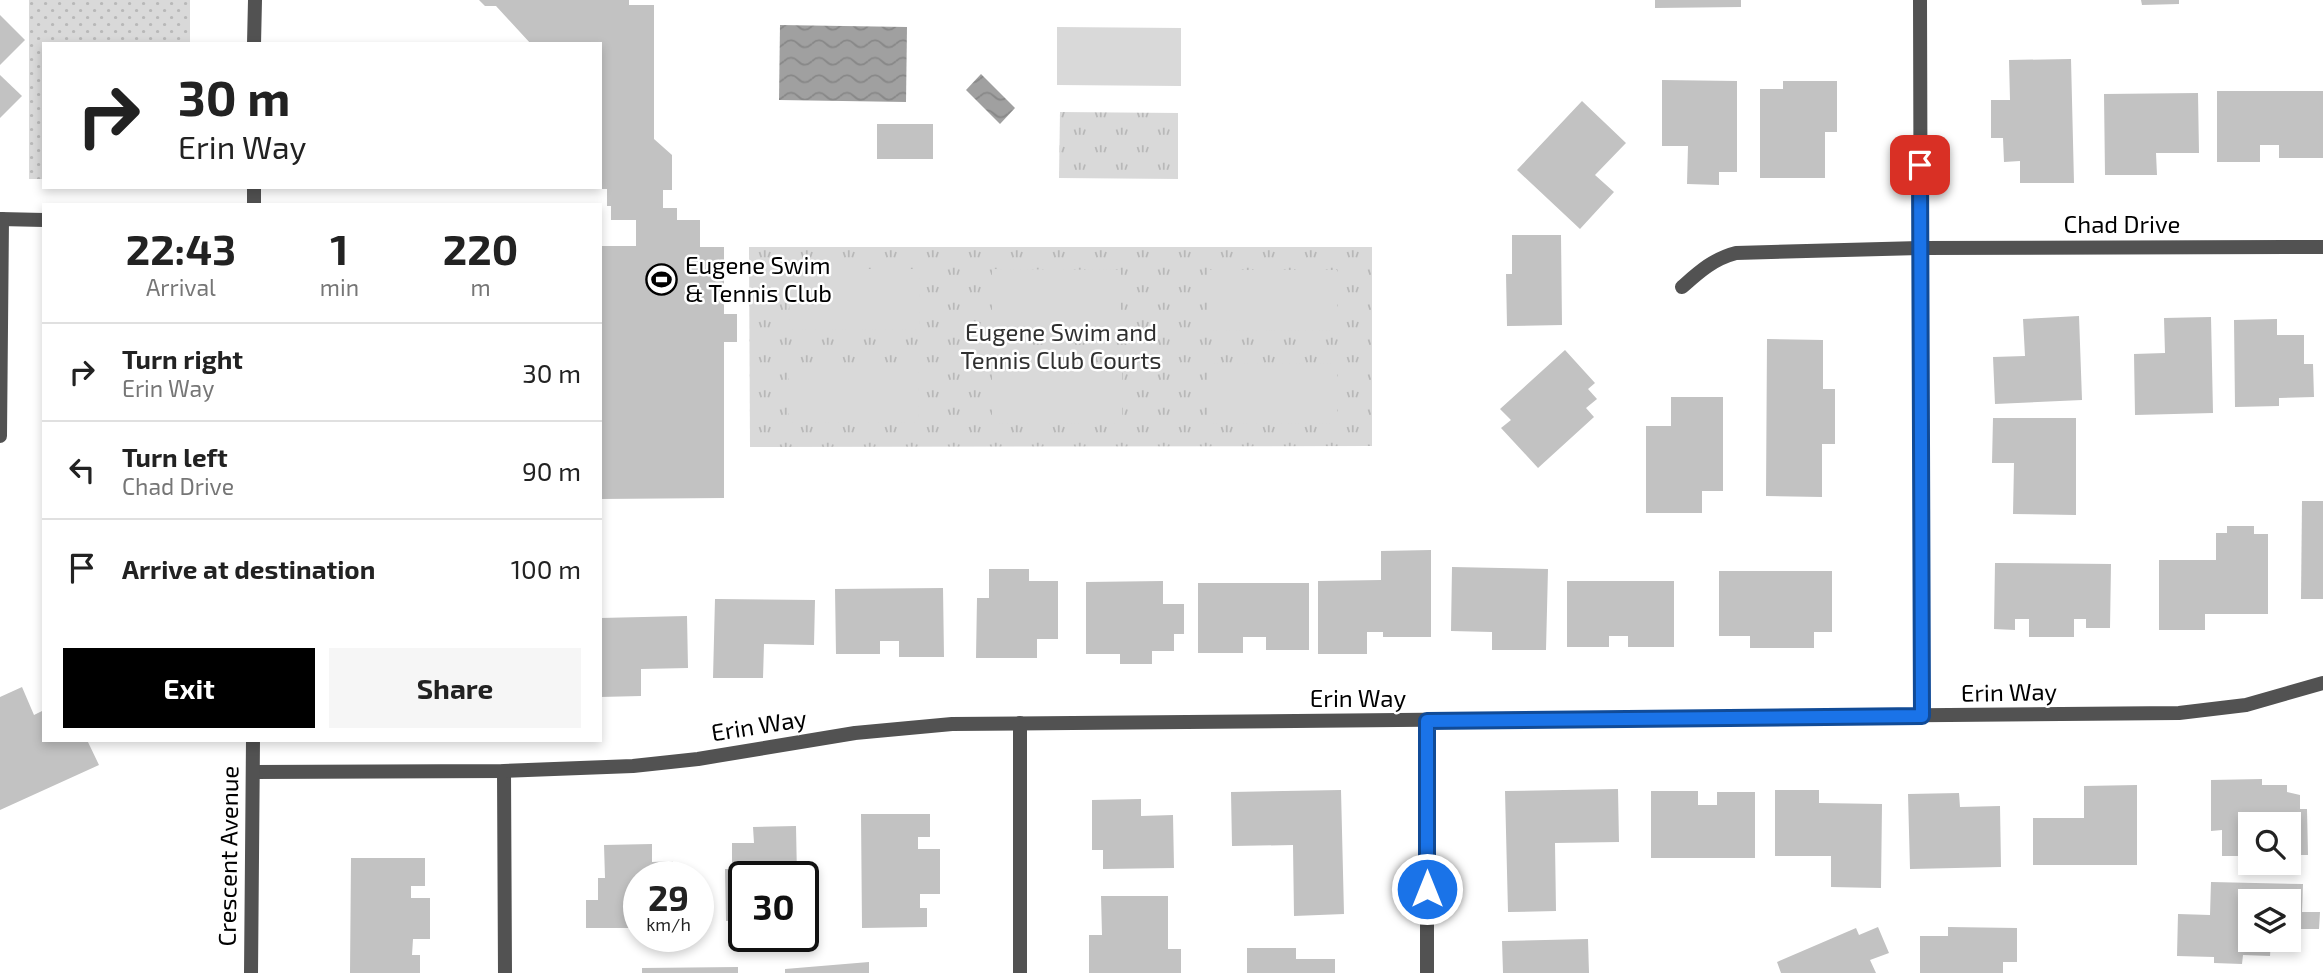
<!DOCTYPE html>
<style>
body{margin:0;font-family:"Exo 2",sans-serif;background:#f6f6f6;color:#222;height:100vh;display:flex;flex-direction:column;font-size:26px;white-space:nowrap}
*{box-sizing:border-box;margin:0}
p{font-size:23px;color:#767676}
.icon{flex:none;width:38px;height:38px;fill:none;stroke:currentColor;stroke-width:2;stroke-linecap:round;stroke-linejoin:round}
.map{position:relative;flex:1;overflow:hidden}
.panel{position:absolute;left:42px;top:203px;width:560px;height:539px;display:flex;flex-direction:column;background:#fff;border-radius:0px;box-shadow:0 4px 10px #0003}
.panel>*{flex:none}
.hud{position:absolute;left:42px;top:42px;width:560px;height:147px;border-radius:0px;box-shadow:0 4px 10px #0003;background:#fff;color:#222;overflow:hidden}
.controls{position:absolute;left:2238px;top:812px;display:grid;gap:14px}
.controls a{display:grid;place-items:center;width:63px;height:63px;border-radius:0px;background:#fff;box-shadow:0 4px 10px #0003;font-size:35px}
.speed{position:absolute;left:623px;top:861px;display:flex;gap:14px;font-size:35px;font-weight:700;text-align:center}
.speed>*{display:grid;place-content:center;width:91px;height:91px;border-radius:50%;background:#fff;box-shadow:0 4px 10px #0003;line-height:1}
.speed small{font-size:18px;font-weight:400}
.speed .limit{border:4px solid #111;border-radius:10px;background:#fff;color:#111}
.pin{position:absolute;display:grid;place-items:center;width:60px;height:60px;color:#fff;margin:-30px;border-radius:14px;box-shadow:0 4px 10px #0006}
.me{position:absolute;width:77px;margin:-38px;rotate:0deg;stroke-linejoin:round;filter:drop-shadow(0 0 5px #0008)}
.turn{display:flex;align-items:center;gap:24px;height:147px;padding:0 21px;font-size:32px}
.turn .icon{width:91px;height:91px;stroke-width:2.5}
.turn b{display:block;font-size:49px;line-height:60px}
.eta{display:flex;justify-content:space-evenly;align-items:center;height:119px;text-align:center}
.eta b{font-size:42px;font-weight:700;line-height:49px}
.button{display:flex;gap:14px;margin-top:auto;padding:14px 21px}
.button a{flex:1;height:80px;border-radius:0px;background:#000;color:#fff;font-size:28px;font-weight:700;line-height:80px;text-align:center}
.button a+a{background:#f6f6f6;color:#222}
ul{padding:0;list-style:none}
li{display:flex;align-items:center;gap:21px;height:98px;padding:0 21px;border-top:2px solid #e0e0e0}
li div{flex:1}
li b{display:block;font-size:26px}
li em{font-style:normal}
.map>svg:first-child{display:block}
.grass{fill:url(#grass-dots)}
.park{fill:url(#park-tufts)}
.garden{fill:#d9d9d9}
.water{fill:url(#water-waves)}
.building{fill:#c2c2c2}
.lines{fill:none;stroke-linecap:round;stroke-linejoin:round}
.minor{stroke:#525252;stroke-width:14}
.tertiary{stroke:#525252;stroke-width:14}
.route-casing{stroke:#114b97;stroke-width:18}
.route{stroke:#1a73e8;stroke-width:12}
.labels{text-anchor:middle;stroke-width:5;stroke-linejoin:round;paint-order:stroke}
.street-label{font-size:24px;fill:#000;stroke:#fff}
.poi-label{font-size:24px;fill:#000;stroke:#fff;text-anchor:start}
.park-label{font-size:24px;fill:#303030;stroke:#fff}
</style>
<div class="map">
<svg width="2323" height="973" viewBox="0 0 2323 973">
<defs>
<pattern id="grass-dots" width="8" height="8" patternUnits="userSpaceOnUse" patternTransform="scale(1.75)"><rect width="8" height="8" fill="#d9d9d9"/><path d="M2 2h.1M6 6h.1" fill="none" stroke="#b8b8b8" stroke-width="1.8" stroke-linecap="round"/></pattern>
<pattern id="park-tufts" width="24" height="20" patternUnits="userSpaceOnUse" patternTransform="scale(1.75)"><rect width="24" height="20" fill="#d9d9d9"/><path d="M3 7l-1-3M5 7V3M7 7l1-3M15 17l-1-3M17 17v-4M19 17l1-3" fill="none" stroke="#b8b8b8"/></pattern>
<pattern id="water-waves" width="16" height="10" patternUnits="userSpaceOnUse" patternTransform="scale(1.75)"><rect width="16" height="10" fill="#a0a0a0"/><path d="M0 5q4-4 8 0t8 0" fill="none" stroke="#888"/></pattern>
</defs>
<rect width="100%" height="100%" fill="#fff"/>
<!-- grass -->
<path class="grass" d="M 29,0 L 190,0 L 190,44 L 44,44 L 44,179 L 29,179 Z"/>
<!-- park -->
<g class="park">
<path d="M 1060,112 L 1178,113 L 1178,179 L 1059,178 Z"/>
<path d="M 749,247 L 1372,247 L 1372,446 L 750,447 Z"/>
</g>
<!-- garden -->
<g class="garden">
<path d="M 1057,27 L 1181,28 L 1181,86 L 1057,85 Z"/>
<path d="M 790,269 L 920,269 L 919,330 L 789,329 Z"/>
<path d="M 992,269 L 1121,270 L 1121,330 L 992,330 Z"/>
<path d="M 1207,270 L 1337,270 L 1337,331 L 1207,330 Z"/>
<path d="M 789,363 L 919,363 L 918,423 L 789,422 Z"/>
<path d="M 992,363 L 1122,364 L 1122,424 L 992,423 Z"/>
<path d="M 1207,363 L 1337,364 L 1337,424 L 1207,423 Z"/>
</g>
<!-- water -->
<g class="water">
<path d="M 780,25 L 907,27 L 906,102 L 779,100 Z"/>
<path d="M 981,74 L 1015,108 L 1000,124 L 966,90 Z"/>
</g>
<!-- building -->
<g class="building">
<path d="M 479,0 L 629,0 L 629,5 L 654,5 L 654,139 L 672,155 L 672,190 L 663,190 L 663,208 L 677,208 L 677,220 L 700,220 L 700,247 L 724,247 L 724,314 L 737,314 L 737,342 L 724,342 L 724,498 L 600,499 L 600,246 L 636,246 L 636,220 L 611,220 L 611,206 L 607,206 L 607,189 L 600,189 L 600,44 L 531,44 L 496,6 L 485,6 Z"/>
<path d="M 1655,0 L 1741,0 L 1741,7 L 1655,8 Z"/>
<path d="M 2141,0 L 2179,0 L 2179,4 L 2142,5 Z"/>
<path d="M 0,15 L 25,40 L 0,65 Z"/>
<path d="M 2071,59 L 2074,183 L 2020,183 L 2020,161 L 2004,162 L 2003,138 L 1991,138 L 1991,100 L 2010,100 L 2009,60 Z"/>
<path d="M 0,75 L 22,96 L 0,118 Z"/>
<path d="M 1662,80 L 1737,81 L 1737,172 L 1719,172 L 1719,185 L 1687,184 L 1688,146 L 1662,146 Z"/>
<path d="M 1783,81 L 1837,81 L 1837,132 L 1825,132 L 1825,178 L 1760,178 L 1760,89 L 1783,89 Z"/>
<path d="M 2217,91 L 2323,91 L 2323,158 L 2279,158 L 2279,145 L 2260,145 L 2260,162 L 2217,162 Z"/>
<path d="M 2198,93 L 2199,153 L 2156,153 L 2157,175 L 2105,175 L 2104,94 Z"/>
<path d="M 1582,101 L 1626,143 L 1595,175 L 1614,192 L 1580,229 L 1517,170 Z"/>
<rect x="877" y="124" width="56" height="35"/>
<path d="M 1512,235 L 1561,235 L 1562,325 L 1507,326 L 1506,274 L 1512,274 Z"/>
<path d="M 2079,316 L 2082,400 L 1995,404 L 1993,357 L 2025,356 L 2023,319 Z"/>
<path d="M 2211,317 L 2213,413 L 2135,415 L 2134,354 L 2165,353 L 2164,318 Z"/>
<path d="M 2277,319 L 2277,335 L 2304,335 L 2304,364 L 2313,364 L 2314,397 L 2279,398 L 2279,406 L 2235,407 L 2234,320 Z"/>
<path d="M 1767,339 L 1823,340 L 1823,389 L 1835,389 L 1835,444 L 1822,444 L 1822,497 L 1766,496 Z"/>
<path d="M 1565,350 L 1595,383 L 1588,389 L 1597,399 L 1586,408 L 1594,417 L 1538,468 L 1501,428 L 1511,420 L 1500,409 Z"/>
<path d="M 1671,397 L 1723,397 L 1723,491 L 1702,491 L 1702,513 L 1646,513 L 1646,426 L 1671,426 Z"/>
<path d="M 1993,418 L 2076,418 L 2076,515 L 2013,514 L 2014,463 L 1992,463 Z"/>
<path d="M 2302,501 L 2323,501 L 2323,599 L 2301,599 Z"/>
<path d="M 2227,526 L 2254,526 L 2254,534 L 2268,534 L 2268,614 L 2205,614 L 2205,630 L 2159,630 L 2159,560 L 2216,560 L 2216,533 L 2227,533 Z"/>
<path d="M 1431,550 L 1431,637 L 1383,637 L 1383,632 L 1367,632 L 1367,654 L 1318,654 L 1318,581 L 1381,580 L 1381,551 Z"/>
<path d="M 1995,563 L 2111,564 L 2110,628 L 2086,628 L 2086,619 L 2074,619 L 2074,637 L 2029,637 L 2029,619 L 2015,619 L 2015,630 L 1994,629 Z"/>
<path d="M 1452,567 L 1548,569 L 1546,650 L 1492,650 L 1492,632 L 1451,631 Z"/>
<path d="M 989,569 L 1029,569 L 1029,581 L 1058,581 L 1058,639 L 1037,639 L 1037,658 L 976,658 L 977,598 L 989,598 Z"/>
<path d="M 1719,571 L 1832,571 L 1832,632 L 1814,632 L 1814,648 L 1750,648 L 1750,636 L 1719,636 Z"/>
<path d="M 1163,581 L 1163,604 L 1184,604 L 1184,634 L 1174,634 L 1174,651 L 1152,651 L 1152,664 L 1120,664 L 1120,654 L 1086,654 L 1086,582 Z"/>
<path d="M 1567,581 L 1674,581 L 1674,647 L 1628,647 L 1628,636 L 1609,636 L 1609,647 L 1567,647 Z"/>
<path d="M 1198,583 L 1309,583 L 1309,650 L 1266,650 L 1266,637 L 1243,637 L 1243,653 L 1198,653 Z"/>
<path d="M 943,588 L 944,657 L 899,657 L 899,641 L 880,641 L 880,654 L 836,654 L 835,589 Z"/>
<path d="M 715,599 L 815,600 L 814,645 L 764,644 L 763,678 L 713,678 Z"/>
<path d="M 687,616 L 688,668 L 641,669 L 641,696 L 600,697 L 600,618 Z"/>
<path d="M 22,687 L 34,715 L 44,710 L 44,740 L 87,740 L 99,765 L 0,810 L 0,697 Z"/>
<path d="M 2262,779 L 2262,785 L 2287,785 L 2287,792 L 2300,795 L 2300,809 L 2307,809 L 2308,855 L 2289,855 L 2289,824 L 2250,824 L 2250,856 L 2222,856 L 2222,830 L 2211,831 L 2211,780 Z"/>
<path d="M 2137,785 L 2137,865 L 2033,865 L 2033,818 L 2084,818 L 2084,786 Z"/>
<path d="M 1618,789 L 1619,842 L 1555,843 L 1556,911 L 1508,912 L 1505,791 Z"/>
<path d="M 1341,790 L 1344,914 L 1294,916 L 1293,845 L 1232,846 L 1231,792 Z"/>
<path d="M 1775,790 L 1819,790 L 1819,803 L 1882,804 L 1881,888 L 1831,887 L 1831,856 L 1775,856 Z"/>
<path d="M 1651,791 L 1698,791 L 1698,805 L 1717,805 L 1717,792 L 1755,792 L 1755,858 L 1651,858 Z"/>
<path d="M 1959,793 L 1960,807 L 2000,806 L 2001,867 L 1910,869 L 1908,794 Z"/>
<path d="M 1141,799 L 1141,816 L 1173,815 L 1174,868 L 1103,869 L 1103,850 L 1092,850 L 1092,800 Z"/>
<path d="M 861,814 L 930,814 L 930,837 L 918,837 L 918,849 L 940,849 L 940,894 L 920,894 L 920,908 L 927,908 L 927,927 L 862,928 Z"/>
<path d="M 796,826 L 797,877 L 744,877 L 744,920 L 726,921 L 725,869 L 732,869 L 732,843 L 754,843 L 753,827 Z"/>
<path d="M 652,844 L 652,862 L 673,861 L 673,877 L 639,877 L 639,920 L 633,920 L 633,928 L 586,928 L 586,900 L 598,900 L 598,878 L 605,878 L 604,845 Z"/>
<path d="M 351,858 L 425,858 L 425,886 L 411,886 L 411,898 L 430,898 L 430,939 L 413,939 L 412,955 L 420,955 L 420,973 L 350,973 Z"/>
<path d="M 2211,882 L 2303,884 L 2302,912 L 2320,912 L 2319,929 L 2289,929 L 2289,901 L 2250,901 L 2250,940 L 2271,940 L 2270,956 L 2243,955 L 2242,964 L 2214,963 L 2214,957 L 2177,956 L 2178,914 L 2210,915 Z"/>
<path d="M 1101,896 L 1168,896 L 1168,949 L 1181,949 L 1181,973 L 1089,973 L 1089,935 L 1102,935 Z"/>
<path d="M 1878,927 L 1889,953 L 1870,960 L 1876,973 L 1781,973 L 1777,962 L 1856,928 L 1859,935 Z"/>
<path d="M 1948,927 L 2017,928 L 2017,962 L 2003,962 L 2003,973 L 1920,973 L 1920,936 L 1948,936 Z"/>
<path d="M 1588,939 L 1589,973 L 1503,973 L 1502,941 Z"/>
<path d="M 1247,948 L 1296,948 L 1296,959 L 1335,959 L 1335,973 L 1247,973 Z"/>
<path d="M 869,962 L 869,973 L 785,973 L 785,969 Z"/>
<path d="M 738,967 L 738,973 L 642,973 L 642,968 Z"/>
</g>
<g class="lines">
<!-- minor -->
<g class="minor">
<path d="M 1920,0 L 1922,716"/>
<path d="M 0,219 L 44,220"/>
<path d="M 1682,287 C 1699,272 1713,259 1736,253 L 1920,248 L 2323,247"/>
<path d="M 0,436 L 2,219"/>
<path d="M 1427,721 L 1427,973"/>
<path d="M 504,771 L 505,973"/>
<path d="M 253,772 L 504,771 L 633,766 L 698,759 L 855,733 L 952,724 L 2179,713 L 2246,705 L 2323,683"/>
<path d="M 1020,973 L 1020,723"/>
</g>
<!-- tertiary -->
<g class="tertiary">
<path d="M 254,44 L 255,0"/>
<path d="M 254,205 L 254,187"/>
<path d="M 251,973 L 253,740"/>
</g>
</g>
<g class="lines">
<defs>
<path id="route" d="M 1427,889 L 1427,721 L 1922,716 L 1920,165"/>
</defs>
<!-- route casing -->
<use href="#route" class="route-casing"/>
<!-- route -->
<use href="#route" class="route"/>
</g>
<!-- icons -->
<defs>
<symbol id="stadium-ring" viewBox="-11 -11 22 22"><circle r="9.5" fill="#fff" stroke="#000" stroke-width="1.5"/><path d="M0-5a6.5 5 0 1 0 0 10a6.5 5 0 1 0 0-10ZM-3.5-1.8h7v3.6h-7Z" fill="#000"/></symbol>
</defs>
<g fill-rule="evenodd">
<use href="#stadium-ring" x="644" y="262" width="35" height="35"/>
</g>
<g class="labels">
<!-- street labels -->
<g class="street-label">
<text x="2122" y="233">Chad Drive</text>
<text transform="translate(2009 693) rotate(-1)" y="8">Erin Way</text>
<text x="1358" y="707">Erin Way</text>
<text transform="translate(759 726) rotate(-9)" y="8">Erin Way</text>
<text transform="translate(229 856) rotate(-89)" y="8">Crescent Avenue</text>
</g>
<!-- poi labels -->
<g class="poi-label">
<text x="685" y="274">Eugene Swim<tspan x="685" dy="28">&amp; Tennis Club</tspan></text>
</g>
<!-- park labels -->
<g class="park-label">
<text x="1061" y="341">Eugene Swim and<tspan x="1061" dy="28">Tennis Club Courts</tspan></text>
</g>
</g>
</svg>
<div class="controls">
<a><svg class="icon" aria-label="search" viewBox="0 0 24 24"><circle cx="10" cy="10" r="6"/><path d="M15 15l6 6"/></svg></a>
<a><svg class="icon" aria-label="layers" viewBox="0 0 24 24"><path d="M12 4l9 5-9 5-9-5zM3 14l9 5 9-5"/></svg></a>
</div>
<div class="speed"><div>29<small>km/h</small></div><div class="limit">30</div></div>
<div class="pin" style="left:1920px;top:165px;background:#d93025"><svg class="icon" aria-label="arrive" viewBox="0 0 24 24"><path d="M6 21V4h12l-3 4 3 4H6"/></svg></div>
<svg class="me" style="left:1427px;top:889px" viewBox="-20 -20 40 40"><circle r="17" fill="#1a73e8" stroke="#fff" stroke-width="3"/><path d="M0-11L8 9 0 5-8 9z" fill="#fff"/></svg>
<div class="hud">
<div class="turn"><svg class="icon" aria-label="right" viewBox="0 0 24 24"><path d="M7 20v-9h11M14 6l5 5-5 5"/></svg><div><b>30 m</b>Erin Way</div></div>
</div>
<section class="panel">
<div class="eta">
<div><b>22:43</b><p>Arrival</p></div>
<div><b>1</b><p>min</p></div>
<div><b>220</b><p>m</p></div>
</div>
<ul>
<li><svg class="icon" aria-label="right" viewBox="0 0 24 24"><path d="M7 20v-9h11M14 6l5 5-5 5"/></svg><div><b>Turn right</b><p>Erin Way</p></div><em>30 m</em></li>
<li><svg class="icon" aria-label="left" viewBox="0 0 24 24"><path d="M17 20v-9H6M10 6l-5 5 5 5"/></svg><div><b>Turn left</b><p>Chad Drive</p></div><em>90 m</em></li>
<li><svg class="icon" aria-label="arrive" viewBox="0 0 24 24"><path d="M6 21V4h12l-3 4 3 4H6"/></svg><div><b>Arrive at destination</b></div><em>100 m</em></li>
</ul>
<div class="button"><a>Exit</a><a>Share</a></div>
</section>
</div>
